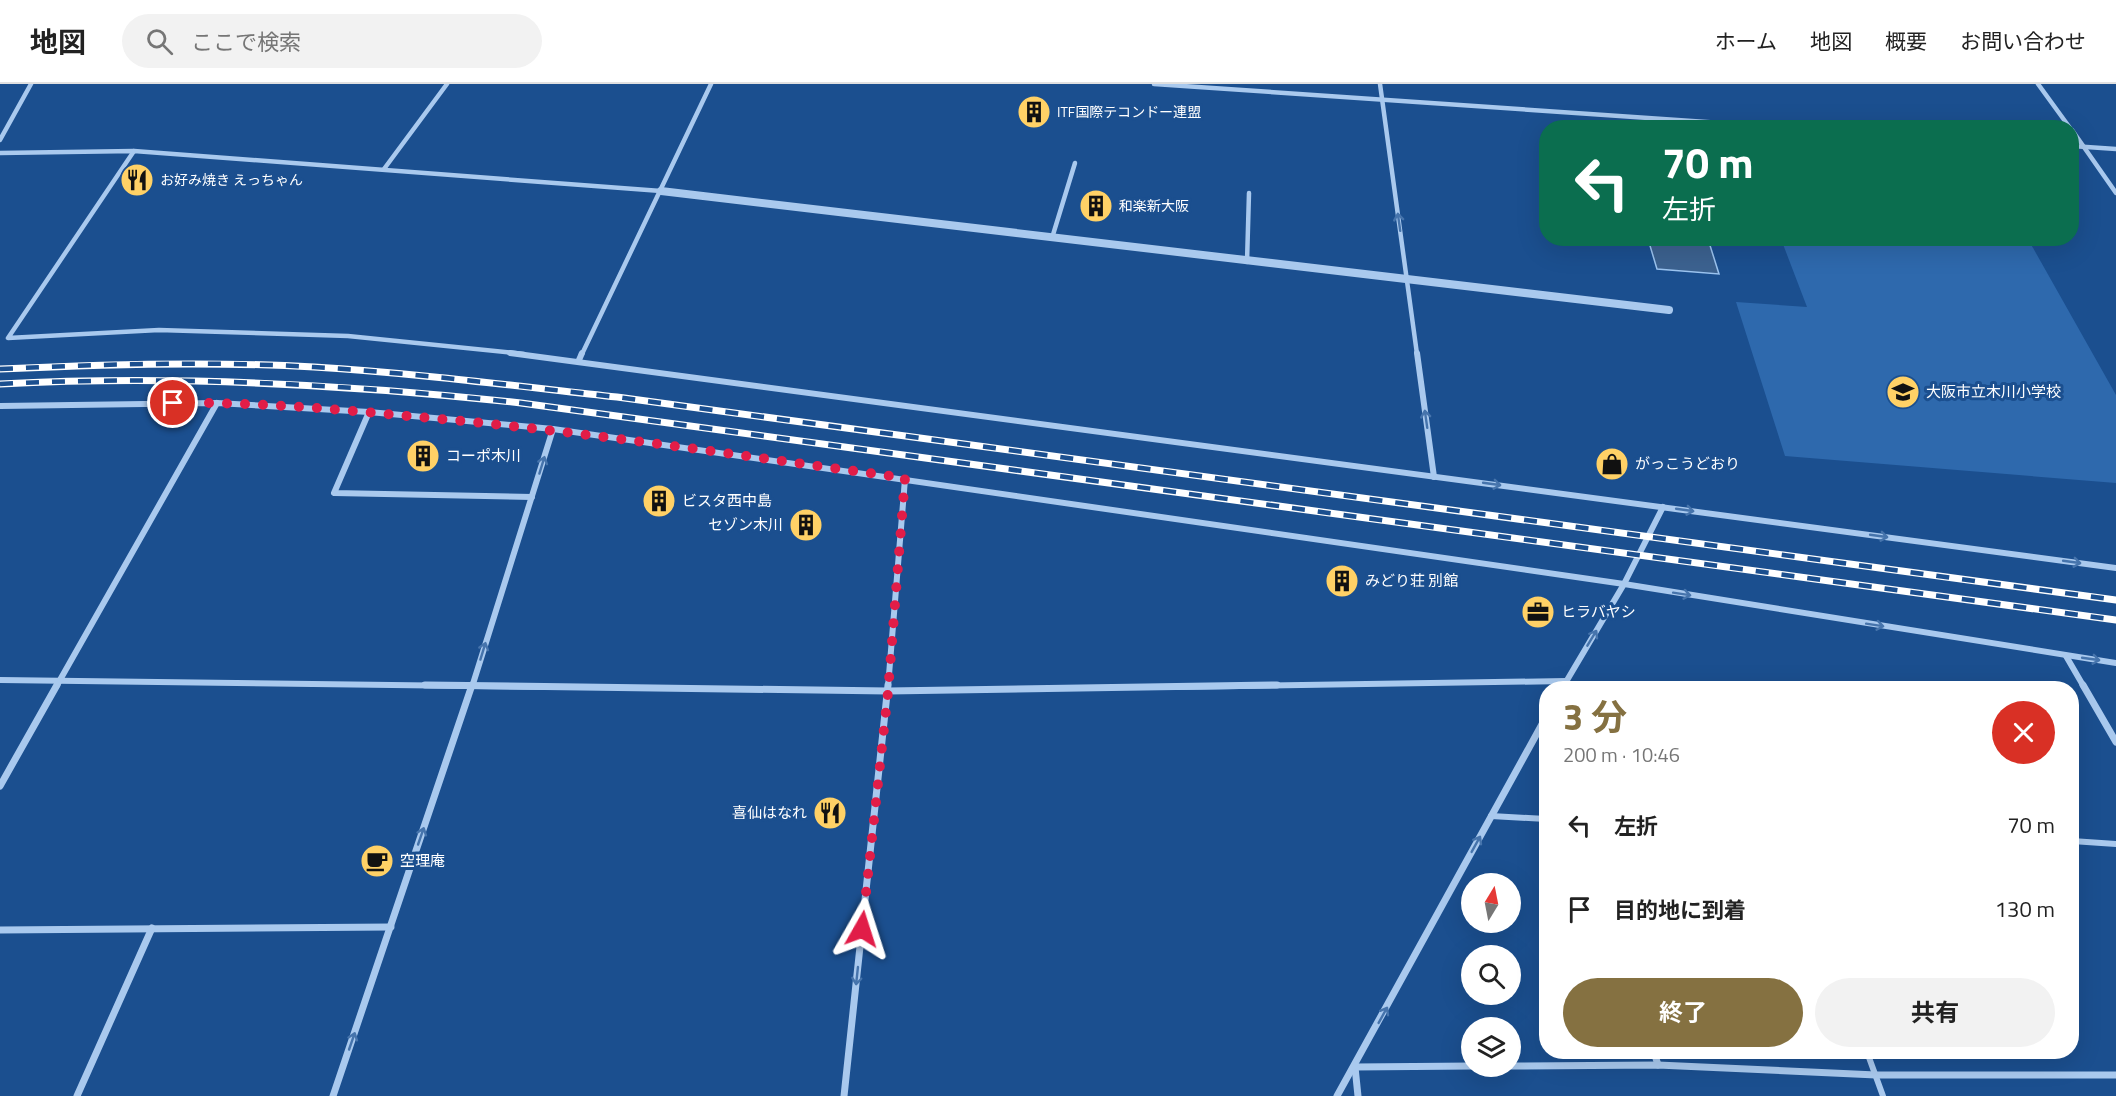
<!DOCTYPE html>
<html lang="ja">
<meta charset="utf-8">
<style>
body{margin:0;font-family:"Titillium Web","Noto Sans JP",sans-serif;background:#f2f2f2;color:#222;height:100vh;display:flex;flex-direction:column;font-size:22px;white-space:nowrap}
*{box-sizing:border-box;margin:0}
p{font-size:20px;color:#767676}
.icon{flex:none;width:33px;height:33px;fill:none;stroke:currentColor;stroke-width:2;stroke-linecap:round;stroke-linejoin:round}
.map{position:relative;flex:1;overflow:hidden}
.panel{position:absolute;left:1539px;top:597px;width:540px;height:378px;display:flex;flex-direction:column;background:#fff;border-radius:24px;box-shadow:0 6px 24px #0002}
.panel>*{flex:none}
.top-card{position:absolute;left:1539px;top:36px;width:540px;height:126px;border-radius:24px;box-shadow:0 6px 24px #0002;background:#0b6e4f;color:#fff;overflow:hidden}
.needle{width:39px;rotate:10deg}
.buttons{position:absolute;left:1461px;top:789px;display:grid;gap:12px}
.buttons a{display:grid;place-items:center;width:60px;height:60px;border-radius:50%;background:#fff;box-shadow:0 6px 24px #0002;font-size:30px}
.pin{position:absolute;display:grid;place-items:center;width:51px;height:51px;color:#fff;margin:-26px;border:3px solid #fff;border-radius:50%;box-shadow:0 2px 6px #0007}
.me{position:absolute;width:66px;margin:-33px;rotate:6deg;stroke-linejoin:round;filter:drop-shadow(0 0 4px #0008)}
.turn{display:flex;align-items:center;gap:21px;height:126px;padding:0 24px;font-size:27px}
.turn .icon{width:78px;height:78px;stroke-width:2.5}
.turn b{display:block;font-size:42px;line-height:51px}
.round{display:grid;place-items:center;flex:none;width:63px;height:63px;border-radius:32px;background:#f2f2f2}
.overview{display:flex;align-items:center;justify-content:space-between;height:102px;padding:0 24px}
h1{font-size:36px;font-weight:700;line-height:45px;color:#857141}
.button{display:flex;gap:12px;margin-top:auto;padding:12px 24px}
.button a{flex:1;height:69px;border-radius:36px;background:#857141;color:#fff;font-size:24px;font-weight:700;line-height:69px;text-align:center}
.button a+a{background:#f2f2f2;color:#222}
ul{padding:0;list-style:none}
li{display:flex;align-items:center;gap:18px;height:84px;padding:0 24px}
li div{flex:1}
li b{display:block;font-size:22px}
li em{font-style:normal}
header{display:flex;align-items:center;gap:36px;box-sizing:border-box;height:84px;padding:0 30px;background:#fff;border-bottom:2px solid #e0e0e0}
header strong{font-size:28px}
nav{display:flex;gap:33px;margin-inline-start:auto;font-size:21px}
.search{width:420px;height:54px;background:#f2f2f2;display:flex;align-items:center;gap:15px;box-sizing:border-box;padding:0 21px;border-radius:33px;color:#767676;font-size:22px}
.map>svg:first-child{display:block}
.green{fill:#2e69ad}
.water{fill:#3c6290;stroke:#9cc4f0;stroke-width:1.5}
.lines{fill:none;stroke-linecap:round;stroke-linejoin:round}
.pedestrian{stroke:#a9c9ee;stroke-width:6}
.minor-far2{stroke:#a9c9ee;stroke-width:4.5}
.minor-far1{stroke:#a9c9ee;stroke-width:6}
.minor{stroke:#a9c9ee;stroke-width:7}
.tertiary{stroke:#a9c9ee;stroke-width:8}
.rail-casing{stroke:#fff;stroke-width:7}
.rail{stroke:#1b4f8f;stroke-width:4.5;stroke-dasharray:13;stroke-linecap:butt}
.oneway{stroke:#4674ac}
.route{stroke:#e11d48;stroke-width:10;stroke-dasharray:0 18}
.labels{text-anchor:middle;stroke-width:6;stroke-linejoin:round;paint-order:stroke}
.far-poi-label{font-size:14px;fill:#fff;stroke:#1b4f8f;text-anchor:start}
.poi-label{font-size:15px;fill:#fff;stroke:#1b4f8f;text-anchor:start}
</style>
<header>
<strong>地図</strong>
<div class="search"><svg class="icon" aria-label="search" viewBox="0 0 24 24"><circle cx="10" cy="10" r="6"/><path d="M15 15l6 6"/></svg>ここで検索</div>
<nav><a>ホーム</a><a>地図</a><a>概要</a><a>お問い合わせ</a></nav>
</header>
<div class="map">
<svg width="2116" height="1012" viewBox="0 0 2116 1012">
<rect width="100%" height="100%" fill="#1b4f8f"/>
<!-- green -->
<path class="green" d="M 1781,155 L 2028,155 L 2116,311 L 2116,399 L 1785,372 L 1736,218 L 1807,223 Z"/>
<!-- water -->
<path class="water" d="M 1648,155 L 1708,155 L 1719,190 L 1657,185 Z"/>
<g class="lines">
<!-- pedestrian -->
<g class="pedestrian">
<path d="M 1491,732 L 1546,735"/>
<path d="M 2072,757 L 2116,760"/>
<path d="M 1867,968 L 1883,1012"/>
</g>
<!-- minor-far2 -->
<g class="minor-far2">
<path d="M 1154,0 L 1794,44"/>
<path d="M 1380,0 L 1417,270"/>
<path d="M 2038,0 L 2070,44"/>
<path d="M 2072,46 L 2116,109"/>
<path d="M 0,56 L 31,0"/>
<path d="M 2072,62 L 2116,65"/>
<path d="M 134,67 L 8,254 L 159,246 L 348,252 L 524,270"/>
<path d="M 0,69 L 134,67 L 661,107"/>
<path d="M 384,85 L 447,0"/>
<path d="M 1052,154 L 1075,79"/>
<path d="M 1247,178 L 1249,109"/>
<path d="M 582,270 L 711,0"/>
</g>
<!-- minor-far1 -->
<g class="minor-far1">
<path d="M 510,269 L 2116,484"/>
<path d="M 1417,269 L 1434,393"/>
<path d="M 579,276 L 582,269"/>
<path d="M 0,322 L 217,319 L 369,328 L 553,345 L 1624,500 L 2116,579"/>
<path d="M 369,328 L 334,409 L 532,413"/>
<path d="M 2066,572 L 2084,603"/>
<path d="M 0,596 L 546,603"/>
<path d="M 56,603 L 217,319"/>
<path d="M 472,603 L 553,345"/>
<path d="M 888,603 L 905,395"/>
<path d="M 1175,603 L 1566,597"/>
<path d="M 1563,603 L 1624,500 L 1663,423"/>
</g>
<!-- minor -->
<g class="minor">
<path d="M 425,601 L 888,607 L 1277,601"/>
<path d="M 2083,601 L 2116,658"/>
<path d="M 1562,604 L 1564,601"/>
<path d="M 0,702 L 57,601"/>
<path d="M 0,846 L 391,843"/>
<path d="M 1654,968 L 1658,981"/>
<path d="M 1510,982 L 1658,981 L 1876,991 L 2116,991"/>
<path d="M 1355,983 L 1472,982"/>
<path d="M 1355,983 L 1358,1012"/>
<path d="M 77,1012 L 152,844"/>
<path d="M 333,1012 L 472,601"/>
<path d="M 844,1012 L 888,601"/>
<path d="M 1337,1012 L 1546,633"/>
</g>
<!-- tertiary -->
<path class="tertiary" d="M 661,107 L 1669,226"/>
<defs>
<g id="rail">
<path d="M 0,285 C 104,280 209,277 314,283 C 415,289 516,302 617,313 L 2116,516"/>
<path d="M 0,300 C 175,291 347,300 521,319 L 2116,536"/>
</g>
</defs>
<!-- rail casing -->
<use href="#rail" class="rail-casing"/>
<!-- rail -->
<use href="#rail" class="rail"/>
</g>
<!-- one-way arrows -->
<defs><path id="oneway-shaft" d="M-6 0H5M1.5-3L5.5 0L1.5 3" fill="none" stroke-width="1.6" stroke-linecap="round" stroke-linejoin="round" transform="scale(1.5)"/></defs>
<g class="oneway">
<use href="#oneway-shaft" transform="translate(1399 138) rotate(-98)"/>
<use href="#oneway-shaft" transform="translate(1426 335) rotate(-98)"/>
<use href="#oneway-shaft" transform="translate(542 381) rotate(-73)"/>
<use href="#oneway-shaft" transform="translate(1492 400) rotate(8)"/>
<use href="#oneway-shaft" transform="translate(1685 426) rotate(8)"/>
<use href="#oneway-shaft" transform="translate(1879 452) rotate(8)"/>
<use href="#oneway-shaft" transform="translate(2072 478) rotate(8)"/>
<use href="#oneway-shaft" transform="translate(1682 510) rotate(9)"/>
<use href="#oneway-shaft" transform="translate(1875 541) rotate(9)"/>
<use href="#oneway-shaft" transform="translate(1592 554) rotate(-59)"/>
<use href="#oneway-shaft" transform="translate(483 567) rotate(-73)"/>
<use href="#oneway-shaft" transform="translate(2091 575) rotate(8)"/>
<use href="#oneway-shaft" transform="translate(421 752) rotate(-71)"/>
<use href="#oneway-shaft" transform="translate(1476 760) rotate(-61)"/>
<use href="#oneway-shaft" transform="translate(857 892) rotate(96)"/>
<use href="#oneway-shaft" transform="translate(1383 931) rotate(-61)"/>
<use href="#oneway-shaft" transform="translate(352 957) rotate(-71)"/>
</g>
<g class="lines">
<!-- route -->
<path class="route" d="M 173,319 C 255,318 337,325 418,333 C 582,347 743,372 905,394 L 888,608 L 862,845"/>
</g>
<!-- icons -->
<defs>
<symbol id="building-disc" viewBox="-11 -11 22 22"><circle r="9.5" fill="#ffd166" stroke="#1b4f8f"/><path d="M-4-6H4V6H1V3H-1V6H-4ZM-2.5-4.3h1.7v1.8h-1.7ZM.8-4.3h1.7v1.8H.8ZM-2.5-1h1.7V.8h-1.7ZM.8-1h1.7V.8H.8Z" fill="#111"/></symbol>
<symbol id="restaurant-disc" viewBox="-11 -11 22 22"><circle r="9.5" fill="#ffd166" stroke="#1b4f8f"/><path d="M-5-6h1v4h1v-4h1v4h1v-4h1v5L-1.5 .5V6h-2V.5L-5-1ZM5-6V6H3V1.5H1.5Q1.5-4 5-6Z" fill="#111"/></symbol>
<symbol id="school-disc" viewBox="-11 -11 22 22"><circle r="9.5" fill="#ffd166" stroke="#1b4f8f"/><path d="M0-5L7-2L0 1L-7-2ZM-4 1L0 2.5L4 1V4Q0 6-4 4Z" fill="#111"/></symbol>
<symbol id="shop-disc" viewBox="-11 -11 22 22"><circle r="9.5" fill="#ffd166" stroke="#1b4f8f"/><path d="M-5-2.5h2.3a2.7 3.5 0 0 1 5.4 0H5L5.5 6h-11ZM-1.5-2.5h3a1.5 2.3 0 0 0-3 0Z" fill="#111"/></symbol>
<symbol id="office-disc" viewBox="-11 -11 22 22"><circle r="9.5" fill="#ffd166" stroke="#1b4f8f"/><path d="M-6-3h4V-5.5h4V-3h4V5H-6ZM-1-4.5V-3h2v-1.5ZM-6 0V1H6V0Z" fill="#111"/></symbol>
<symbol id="cafe-disc" viewBox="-11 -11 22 22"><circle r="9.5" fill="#ffd166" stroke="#1b4f8f"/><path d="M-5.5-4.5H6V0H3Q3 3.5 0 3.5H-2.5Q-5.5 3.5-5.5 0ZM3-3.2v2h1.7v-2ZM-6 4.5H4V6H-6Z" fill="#111"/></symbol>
</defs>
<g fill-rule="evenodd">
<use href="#building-disc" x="1015" y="9" width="38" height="38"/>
<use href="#restaurant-disc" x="118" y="77" width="38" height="38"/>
<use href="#building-disc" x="1077" y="103" width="38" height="38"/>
<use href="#school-disc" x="1884" y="289" width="38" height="38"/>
<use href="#building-disc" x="404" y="353" width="38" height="38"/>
<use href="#shop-disc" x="1593" y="361" width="38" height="38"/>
<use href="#building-disc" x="640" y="398" width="38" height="38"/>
<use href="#building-disc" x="787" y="422" width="38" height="38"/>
<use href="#building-disc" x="1323" y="478" width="38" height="38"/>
<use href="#office-disc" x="1519" y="509" width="38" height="38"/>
<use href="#restaurant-disc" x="811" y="710" width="38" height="38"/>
<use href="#cafe-disc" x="358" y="758" width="38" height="38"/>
</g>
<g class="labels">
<!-- far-poi labels -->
<g class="far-poi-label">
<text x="1057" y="33">ITF国際テコンドー連盟</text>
<text x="160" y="101">お好み焼き えっちゃん</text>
<text x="1119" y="127">和楽新大阪</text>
</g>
<!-- poi labels -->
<g class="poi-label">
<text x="1926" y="313">大阪市立木川小学校</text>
<text x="446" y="377">コーポ木川</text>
<text x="1635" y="385">がっこうどおり</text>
<text x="682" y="422">ビスタ西中島</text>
<text x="783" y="446" text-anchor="end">セゾン木川</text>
<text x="1365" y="502">みどり荘 別館</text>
<text x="1561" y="533">ヒラバヤシ</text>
<text x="807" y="734" text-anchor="end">喜仙はなれ</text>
<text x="400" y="782">空理庵</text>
</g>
</g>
</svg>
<div class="buttons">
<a><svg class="needle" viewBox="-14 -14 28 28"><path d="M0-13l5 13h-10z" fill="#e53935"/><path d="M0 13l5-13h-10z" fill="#767676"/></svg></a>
<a><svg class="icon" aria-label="search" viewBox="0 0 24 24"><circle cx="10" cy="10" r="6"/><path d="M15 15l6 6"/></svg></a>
<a><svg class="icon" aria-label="layers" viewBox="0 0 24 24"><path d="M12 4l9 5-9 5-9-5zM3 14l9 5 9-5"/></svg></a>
</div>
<div class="pin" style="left:173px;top:319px;background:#d93025"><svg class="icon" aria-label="arrive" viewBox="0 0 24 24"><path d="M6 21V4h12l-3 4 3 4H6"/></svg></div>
<svg class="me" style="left:862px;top:845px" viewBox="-20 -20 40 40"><path d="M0-17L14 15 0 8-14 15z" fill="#e11d48" stroke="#fff" stroke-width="4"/></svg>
<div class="top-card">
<div class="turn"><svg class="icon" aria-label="left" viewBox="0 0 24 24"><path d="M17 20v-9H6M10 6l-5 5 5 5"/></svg><div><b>70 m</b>左折</div></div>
</div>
<section class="panel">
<div class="overview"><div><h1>3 分</h1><p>200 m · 10:46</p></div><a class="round" style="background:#d93025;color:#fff"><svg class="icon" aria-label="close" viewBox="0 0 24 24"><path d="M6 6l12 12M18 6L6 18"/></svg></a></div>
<ul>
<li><svg class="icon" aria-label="left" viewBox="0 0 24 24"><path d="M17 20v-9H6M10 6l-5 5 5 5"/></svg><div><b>左折</b></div><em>70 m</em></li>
<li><svg class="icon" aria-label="arrive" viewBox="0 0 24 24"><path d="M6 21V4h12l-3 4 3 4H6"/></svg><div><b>目的地に到着</b></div><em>130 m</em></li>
</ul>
<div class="button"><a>終了</a><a>共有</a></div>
</section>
</div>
